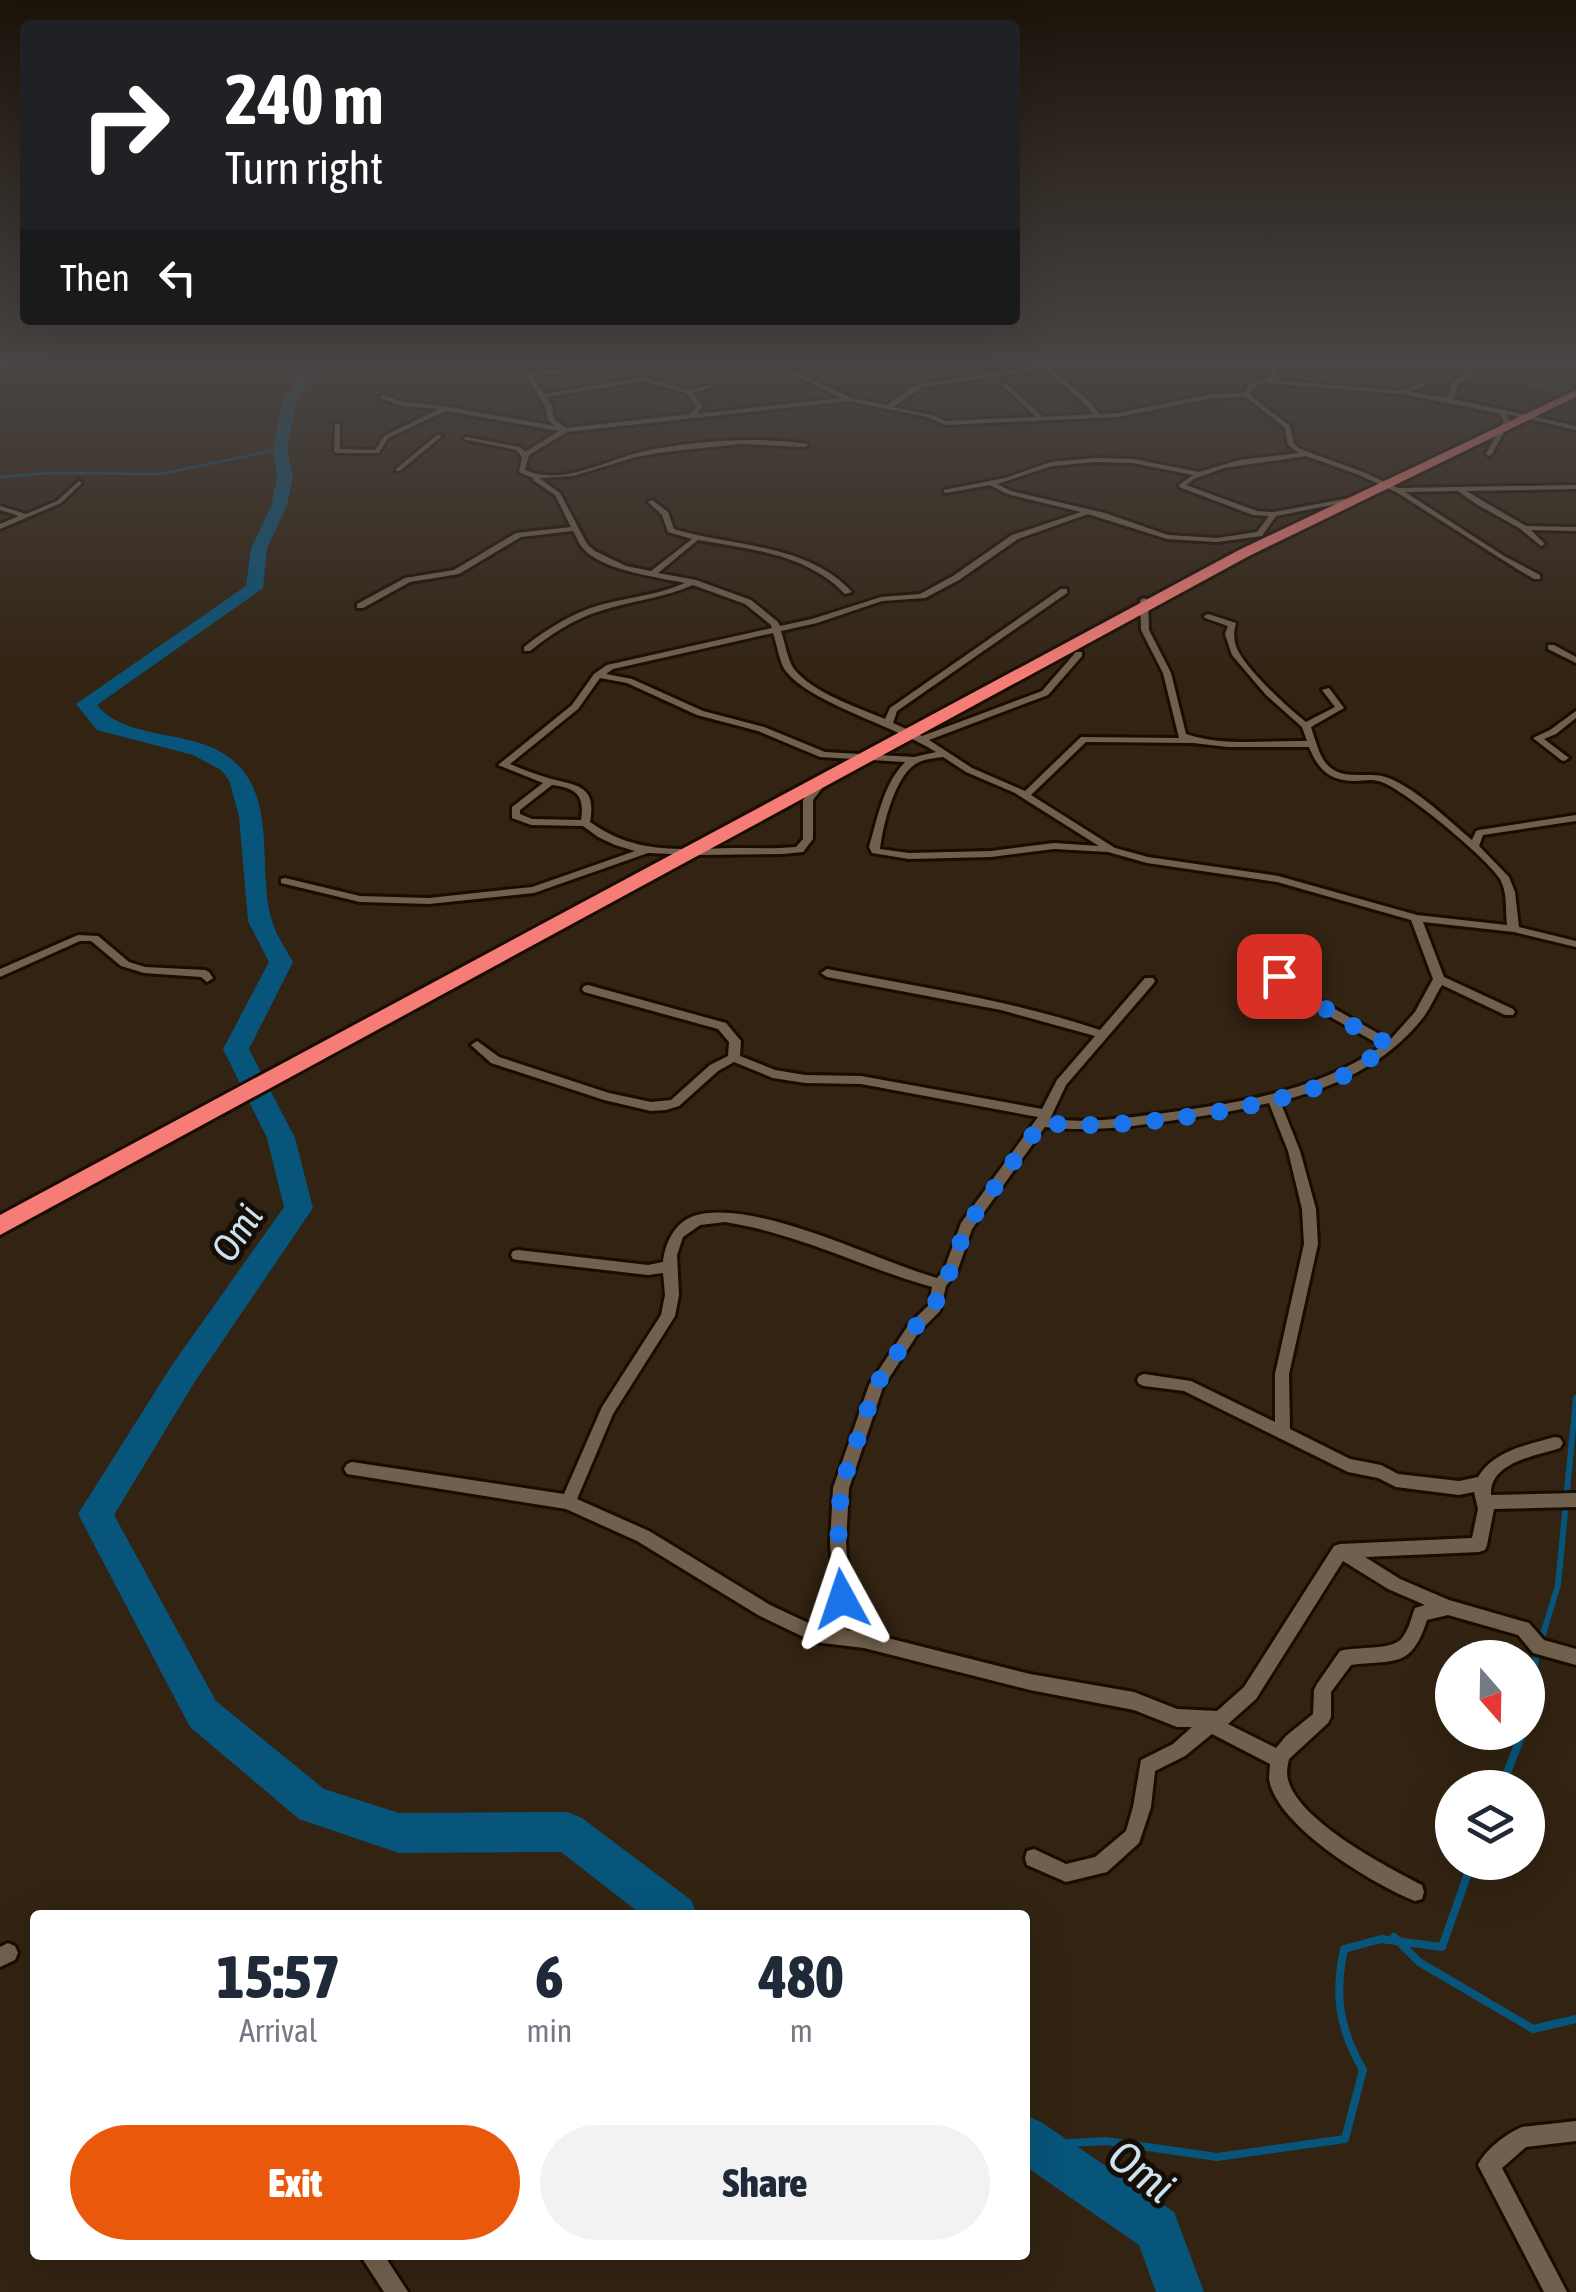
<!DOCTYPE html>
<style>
body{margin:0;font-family:"Asap Condensed",sans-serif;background:#f2f2f3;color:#1f2937;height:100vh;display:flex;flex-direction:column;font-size:38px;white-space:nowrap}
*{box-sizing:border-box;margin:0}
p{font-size:32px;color:#747a83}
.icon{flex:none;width:55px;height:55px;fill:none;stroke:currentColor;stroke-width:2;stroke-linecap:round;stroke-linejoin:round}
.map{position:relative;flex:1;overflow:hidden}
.drawer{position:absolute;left:30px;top:1910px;width:1000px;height:350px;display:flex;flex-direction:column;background:#fff;border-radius:10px;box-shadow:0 10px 40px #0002}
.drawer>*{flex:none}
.banner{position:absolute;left:20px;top:20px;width:1000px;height:305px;border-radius:10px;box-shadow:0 10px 40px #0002;background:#202124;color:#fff;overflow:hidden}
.needle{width:65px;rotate:160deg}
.buttons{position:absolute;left:1435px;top:1640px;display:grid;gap:20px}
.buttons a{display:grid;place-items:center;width:110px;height:110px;border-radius:50%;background:#fff;box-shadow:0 10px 40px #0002;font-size:50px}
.pin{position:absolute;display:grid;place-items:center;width:85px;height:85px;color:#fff;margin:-42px;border-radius:20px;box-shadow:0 5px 15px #0006}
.me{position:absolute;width:110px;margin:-55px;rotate:355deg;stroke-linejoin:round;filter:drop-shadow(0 0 8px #0008)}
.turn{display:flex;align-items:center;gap:35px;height:210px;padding:0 40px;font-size:45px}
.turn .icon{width:130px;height:130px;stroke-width:2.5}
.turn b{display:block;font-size:70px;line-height:85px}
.then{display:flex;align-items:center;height:95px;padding:0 40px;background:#0003;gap:20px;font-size:38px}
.eta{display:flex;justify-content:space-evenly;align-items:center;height:170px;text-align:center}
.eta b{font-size:60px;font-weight:800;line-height:70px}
.cta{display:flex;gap:20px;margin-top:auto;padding:20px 40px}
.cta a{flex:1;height:115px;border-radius:60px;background:#ea580c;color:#fff;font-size:40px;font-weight:800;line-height:115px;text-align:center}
.cta a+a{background:#f2f2f3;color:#1f2937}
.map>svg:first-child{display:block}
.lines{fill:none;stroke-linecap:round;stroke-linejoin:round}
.stream-far2{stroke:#07557b;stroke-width:2.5}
.stream-far1{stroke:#07557b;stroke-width:6}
.stream{stroke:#07557b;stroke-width:8}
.river{fill:#07557b;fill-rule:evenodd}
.street-casing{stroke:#190c00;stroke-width:6}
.highway-casing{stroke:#190c00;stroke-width:6}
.street{fill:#71604d;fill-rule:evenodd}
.highway{fill:#f67d77;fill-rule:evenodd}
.route{stroke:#1a73e8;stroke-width:18;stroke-dasharray:0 32.4}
.labels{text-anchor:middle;stroke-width:10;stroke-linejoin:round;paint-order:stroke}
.water-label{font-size:38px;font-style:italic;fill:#cde1ef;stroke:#150e07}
.near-water-label{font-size:45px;font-style:italic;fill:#cde1ef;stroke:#150e07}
</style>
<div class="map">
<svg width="1576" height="2292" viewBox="0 0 1576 2292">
<rect width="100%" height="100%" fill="#322312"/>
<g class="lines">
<!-- stream-far2 -->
<g class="stream-far2">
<path d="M 1430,362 L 1576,394"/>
<path d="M 0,477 L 52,473 L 161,474 L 280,449"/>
</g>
<!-- stream-far1 -->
<g class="stream-far1">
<path d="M 1541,1641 L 1558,1585 L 1576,1398"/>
<path d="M 1533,1680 L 1537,1652"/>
</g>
<!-- stream -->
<g class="stream">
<path d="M 1528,1714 L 1533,1678"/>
<path d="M 1501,1788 L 1523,1732"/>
<path d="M 1394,1937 L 1419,1962 L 1533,2029 L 1576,2019"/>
<path d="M 1036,2145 L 1106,2141 L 1217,2157 L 1345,2139 L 1363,2070 C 1339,2028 1334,1996 1344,1949 L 1381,1939 L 1442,1947 L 1472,1862"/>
</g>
<!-- river -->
<g class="river">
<path d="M 287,362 L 300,362 L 312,378 L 297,399 L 287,449 L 293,477 L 287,506 L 267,548 L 263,588 L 97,705 C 129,744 199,726 237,764 C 277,803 257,872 272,921 C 276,935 286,949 293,962 L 249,1049 L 295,1138 L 313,1208 L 194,1383 L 114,1515 L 216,1701 L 324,1789 L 399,1813 L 568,1812 L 582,1818 L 691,1900 L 697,1915 L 642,1915 L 561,1852 L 399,1853 L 299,1819 L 190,1727 L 78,1514 L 172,1365 L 284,1207 L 267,1138 L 223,1049 L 269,962 L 248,921 L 239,816 L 229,780 L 221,770 L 193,755 L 97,730 L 76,704 L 246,586 L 251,548 L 271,506 L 277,477 L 273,449 L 283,399 L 298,378 Z"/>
<path d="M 1025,2115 L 1041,2122 L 1174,2212 L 1204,2292 L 1156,2292 L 1139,2245 L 1025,2166 Z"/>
</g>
<defs>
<g id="street">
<path d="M 536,362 L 542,362 L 543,367 L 538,372 L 579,368 L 582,370 L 533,376 L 535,382 L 544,394 L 644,377 L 688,390 L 711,385 L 711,387 L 692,393 L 703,406 L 697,414 L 842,398 L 769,362 L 777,362 L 851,398 L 887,405 L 911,388 L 920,384 L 1042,366 L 1041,362 L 1045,362 L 1089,401 L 1099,414 L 1118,413 L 1213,394 L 1245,393 L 1249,384 L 1266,379 L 1273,375 L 1264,362 L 1270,362 L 1279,376 L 1274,380 L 1400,391 L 1424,382 L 1426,385 L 1409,392 L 1447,398 L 1454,381 L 1477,368 L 1480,362 L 1486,362 L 1481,370 L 1459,383 L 1453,399 L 1576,426 L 1576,430 L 1506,414 L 1510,421 L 1492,454 L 1489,456 L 1486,454 L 1504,421 L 1498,413 L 1402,394 L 1264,383 L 1254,386 L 1250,395 L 1290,426 L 1294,444 L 1300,449 L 1363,472 L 1398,488 L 1576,485 L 1576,489 L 1466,491 L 1526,526 L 1576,527 L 1576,531 L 1531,530 L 1545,544 L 1541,546 L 1519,528 L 1476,504 L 1458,491 L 1405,492 L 1504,556 L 1540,575 L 1540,579 L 1534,579 L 1517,569 L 1396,492 L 1359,475 L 1306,456 L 1224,468 L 1194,479 L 1186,485 L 1257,511 L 1274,512 L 1350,498 L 1352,499 L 1352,501 L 1276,516 L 1262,536 L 1217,542 L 1167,539 L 1088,514 L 1018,539 L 959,580 L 925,598 L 882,601 L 817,623 L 781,631 C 785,642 787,659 794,669 C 813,693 857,707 885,719 L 890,708 L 1061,589 L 1067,589 L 1067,593 L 897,711 L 893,723 L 922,736 L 1042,691 L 1076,652 L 1082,652 L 1082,656 L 1048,695 L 929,740 L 972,768 L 1025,791 L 1081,737 L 1179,738 L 1163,673 L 1141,630 L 1140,600 L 1144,598 L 1148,600 L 1149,630 L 1171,673 L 1186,734 C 1225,747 1267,740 1307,741 L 1302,727 L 1266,695 L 1232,655 L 1225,634 L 1228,626 L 1205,618 L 1204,616 L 1208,614 L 1236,623 C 1234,630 1233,637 1236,646 C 1243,667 1288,708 1306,722 L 1335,707 L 1322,690 L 1329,688 L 1344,708 L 1311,727 C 1321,758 1324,776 1360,775 C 1371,775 1381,774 1391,779 C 1420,792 1447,819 1472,840 L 1476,831 L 1479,830 L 1576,815 L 1576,821 L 1483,835 L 1479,846 L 1509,877 L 1515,892 L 1519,927 L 1576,941 L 1576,947 L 1514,932 L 1423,922 L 1444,977 L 1513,1009 L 1515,1012 L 1513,1015 L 1505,1015 L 1442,985 C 1435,996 1430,1009 1422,1019 C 1387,1063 1334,1088 1280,1101 L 1300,1151 L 1316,1209 L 1318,1244 L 1289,1374 L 1290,1429 L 1350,1459 L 1381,1465 L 1398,1474 L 1459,1481 L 1478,1477 C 1495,1450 1527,1445 1555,1437 L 1560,1438 L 1563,1443 L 1560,1448 C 1536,1456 1489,1462 1491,1495 L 1576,1493 L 1576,1507 L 1494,1509 L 1487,1545 L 1485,1550 L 1479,1552 L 1365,1557 L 1400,1579 L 1449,1600 L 1529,1623 L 1544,1640 L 1576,1649 L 1576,1665 L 1533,1653 L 1518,1635 L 1448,1615 L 1427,1620 C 1411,1670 1394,1659 1351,1665 L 1331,1692 L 1331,1717 L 1328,1723 L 1289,1759 C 1287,1768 1286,1775 1289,1783 C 1303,1823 1385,1866 1422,1885 L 1424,1892 L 1422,1899 L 1415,1901 C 1373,1884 1277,1827 1269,1779 C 1269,1779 1270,1765 1270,1764 L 1212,1734 L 1185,1756 L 1155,1771 L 1151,1807 L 1139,1843 L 1107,1872 L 1066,1882 L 1027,1865 L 1025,1858 L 1027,1851 L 1034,1849 L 1066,1864 L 1095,1857 L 1126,1831 L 1133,1807 L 1141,1760 L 1173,1744 L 1192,1727 L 1177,1727 L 1134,1710 L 1030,1690 L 864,1648 L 814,1642 L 758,1615 L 637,1541 L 566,1509 L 347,1474 L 344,1469 L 347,1464 L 352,1462 L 564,1494 L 602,1407 L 661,1315 L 665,1295 L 663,1273 L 648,1275 L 518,1260 L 513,1259 L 511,1255 L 513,1251 L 518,1250 L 648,1265 L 663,1262 C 665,1242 676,1220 697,1215 C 760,1200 874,1260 937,1278 L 944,1270 L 961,1223 L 1038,1117 L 861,1084 L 805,1083 L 773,1078 L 734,1062 L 718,1071 L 679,1106 L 666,1110 L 651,1111 L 604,1100 L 491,1063 L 471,1045 L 477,1041 L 499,1057 L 609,1093 L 651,1102 L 671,1100 L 710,1065 L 728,1056 L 729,1042 L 718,1029 L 584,992 L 582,989 L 584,986 L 588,985 L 726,1023 L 741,1041 L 740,1056 L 775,1070 L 805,1075 L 861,1076 L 1042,1109 L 1057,1080 L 1095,1036 L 1001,1010 L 827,977 L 821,973 L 827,969 C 919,987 1011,1000 1100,1030 L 1145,978 L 1153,978 L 1155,981 L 1153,984 L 1066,1085 L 1050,1119 C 1091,1124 1132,1117 1172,1112 C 1248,1101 1318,1090 1382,1046 L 1311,1006 L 1258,964 L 1257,962 L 1258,960 L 1266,960 L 1319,1000 L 1390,1040 L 1415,1012 L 1433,979 L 1411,920 L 1277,882 L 1147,863 L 1108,852 L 1054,849 L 991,857 L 909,859 L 872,853 L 869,847 C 878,817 883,785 905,762 L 820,757 L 758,731 L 697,715 L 627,683 L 600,678 L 578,709 L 510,764 C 522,769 535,774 548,778 C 576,786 597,784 590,822 C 636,855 680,849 733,848 C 754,848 775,849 796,847 L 803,839 L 803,800 L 818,781 L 824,781 L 826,783 L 813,800 L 813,839 L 803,852 L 783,854 L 696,855 L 648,853 L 534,893 L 429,904 L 360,902 L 281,883 L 281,879 L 285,878 L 360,896 L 429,898 L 532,887 L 635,851 L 615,845 L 598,837 L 583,826 L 531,825 L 512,818 L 512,807 L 543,783 L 498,765 L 572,705 L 594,674 L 607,665 L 772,628 L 771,625 L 745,604 L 693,585 C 663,598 631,601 600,611 C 574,619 551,634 530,651 L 524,651 L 524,647 C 547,629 572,613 600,605 C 629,597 658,595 685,583 C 657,577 598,570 581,546 C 580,545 574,532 573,531 L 521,537 L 459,574 L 410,582 L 363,608 L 357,608 L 357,604 L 405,578 L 454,570 L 516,533 L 571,527 L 555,495 L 533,480 L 533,478 L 519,472 L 522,457 L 516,450 L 463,439 L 466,437 L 520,447 L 525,452 L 559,431 L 446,411 L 388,438 L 379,453 L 337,453 L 334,451 L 335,423 L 340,424 L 340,449 L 375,450 L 384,436 L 439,409 L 403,406 L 380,398 L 382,395 L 404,402 L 443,406 L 555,426 L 548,420 L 545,406 L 526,376 L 537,367 ZM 1045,369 L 1085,404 L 1093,414 L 1043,417 L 1004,382 L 1002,385 L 1036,417 L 946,421 L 931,415 L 893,407 L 923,387 ZM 644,381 L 686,393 L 697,406 L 690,414 L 566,428 L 554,419 L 552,406 L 546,397 ZM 1246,397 L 1285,428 L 1288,445 L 1299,453 L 1239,460 L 1199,472 L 1133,459 L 1095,458 L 1051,462 L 1005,478 L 944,490 L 944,492 L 946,493 L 990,485 L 1007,494 L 1081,512 L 1012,535 L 953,576 L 920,594 L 881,597 L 812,619 L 780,626 L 778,622 L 751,600 L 696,580 L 658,573 L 698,540 C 750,549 807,554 845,594 L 852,592 C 807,543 733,547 674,529 L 668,512 L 652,500 L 648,502 L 662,515 L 668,532 L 692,539 L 651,571 L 626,566 L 595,551 L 587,544 L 560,493 L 539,478 L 573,476 L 636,457 L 664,452 L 741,444 L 805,447 L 808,445 L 807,444 C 758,436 694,441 645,451 C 607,459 564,487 525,470 L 529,455 L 567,432 L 848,401 L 927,417 L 945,425 L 1118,417 L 1213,398 ZM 1095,462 L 1133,463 L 1193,475 L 1179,485 L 1179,487 L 1253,515 L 1269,516 L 1257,532 L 1217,538 L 1168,535 L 1105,513 L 1011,491 L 997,484 L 1052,466 ZM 773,633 C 777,644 779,661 785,670 C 809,703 898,727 936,752 L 914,757 L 825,752 L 764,727 L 703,711 L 632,679 L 606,674 L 613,669 ZM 1086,742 L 1193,743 L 1228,747 L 1309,747 C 1318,769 1329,781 1355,781 C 1362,781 1371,779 1378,781 C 1400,785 1488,859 1500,879 C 1508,893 1505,910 1507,925 L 1417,915 L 1278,876 L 1148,857 L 1115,848 L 1031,795 ZM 943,757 L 966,772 L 1015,793 L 1099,846 L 1054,843 L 991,851 L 909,853 L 880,849 C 883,825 895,773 919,762 C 926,759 935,758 943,757 ZM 552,785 C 576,788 585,795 581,820 L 532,819 L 520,814 L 520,810 ZM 1269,1103 L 1288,1151 L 1302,1209 L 1304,1244 L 1275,1374 L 1275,1422 L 1191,1381 L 1144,1374 L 1139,1376 L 1137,1380 L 1139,1384 L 1144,1386 L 1184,1391 L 1348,1472 L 1378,1478 L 1396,1487 L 1459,1495 L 1474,1492 L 1478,1509 L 1472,1538 L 1340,1544 L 1334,1546 L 1244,1687 L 1217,1711 L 1177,1709 L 1134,1692 L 1030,1674 L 864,1632 L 845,1630 L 850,1628 L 852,1622 L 846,1543 L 849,1488 L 883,1387 L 919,1332 L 940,1311 L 946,1286 L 957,1272 L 972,1229 L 1045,1127 C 1087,1132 1128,1127 1169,1121 C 1203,1116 1236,1111 1269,1103 ZM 725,1222 C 800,1234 861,1267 932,1287 L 929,1305 L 909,1324 L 869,1385 L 833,1488 L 830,1543 L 835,1618 L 815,1626 L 770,1605 L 649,1531 L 577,1499 L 613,1414 L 675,1316 L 679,1295 L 677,1255 L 683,1237 L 700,1225 ZM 1343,1561 L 1388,1589 L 1425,1605 L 1415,1608 C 1411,1618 1409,1630 1402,1638 C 1393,1651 1356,1646 1340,1651 L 1317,1684 L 1314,1690 L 1313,1714 L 1286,1736 L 1276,1748 L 1228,1724 L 1256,1699 Z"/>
<path d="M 437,435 L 442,436 L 400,471 L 396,471 L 396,469 Z"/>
<path d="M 79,481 L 81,482 L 81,484 L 61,503 L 0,529 L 0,524 L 19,516 L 0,510 L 0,506 L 26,514 L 57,501 Z"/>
<path d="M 1548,645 L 1554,645 L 1576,657 L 1576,663 L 1548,649 Z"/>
<path d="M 1576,711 L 1576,718 L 1556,734 L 1544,739 L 1569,758 L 1564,761 L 1561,760 L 1533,738 L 1550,730 Z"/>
<path d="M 78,935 L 98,936 L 129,962 L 145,967 L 205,970 L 209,972 L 213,978 L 207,982 L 201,977 L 144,973 L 121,966 L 91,941 L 80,941 L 0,977 L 0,969 Z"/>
<path d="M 8,1943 L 15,1946 L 18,1953 L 15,1960 L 0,1967 L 0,1947 Z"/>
<path d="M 1576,2121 L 1576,2141 L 1526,2147 L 1502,2168 L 1567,2292 L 1544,2292 L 1478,2165 C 1485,2150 1507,2133 1522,2127 Z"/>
<path d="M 360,2255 L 384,2255 L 408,2292 L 384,2292 Z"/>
</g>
<path id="highway" d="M 1576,390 L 1576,397 L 1249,556 L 0,1235 L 0,1215 L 1239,550 Z"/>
</defs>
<!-- street casing -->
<use href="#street" class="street-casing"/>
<!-- highway casing -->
<use href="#highway" class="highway-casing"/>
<!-- street -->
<use href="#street" class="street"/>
<!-- highway -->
<use href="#highway" class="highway"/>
</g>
<!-- sky -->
<linearGradient id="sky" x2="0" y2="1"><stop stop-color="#1c130a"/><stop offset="0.53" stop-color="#494544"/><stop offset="1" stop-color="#494544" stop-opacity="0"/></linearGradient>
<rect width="1576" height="683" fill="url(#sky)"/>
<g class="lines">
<!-- route -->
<path class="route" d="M 842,1599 L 838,1544 L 841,1488 L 876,1385 L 914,1328 L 935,1307 L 940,1284 L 950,1272 L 966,1227 L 1042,1122 C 1109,1134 1285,1108 1345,1075 C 1360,1066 1375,1055 1390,1045 L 1340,1019 L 1279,976"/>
</g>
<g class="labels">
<!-- water labels -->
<g class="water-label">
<text transform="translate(237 1233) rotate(-56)" y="13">Omi</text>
</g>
<!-- near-water labels -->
<g class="near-water-label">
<text transform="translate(1142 2171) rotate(38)" y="16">Omi</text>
</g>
</g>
</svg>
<div class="buttons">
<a><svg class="needle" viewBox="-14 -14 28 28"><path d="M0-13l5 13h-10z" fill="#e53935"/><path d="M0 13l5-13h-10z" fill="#747a83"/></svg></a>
<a><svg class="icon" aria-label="layers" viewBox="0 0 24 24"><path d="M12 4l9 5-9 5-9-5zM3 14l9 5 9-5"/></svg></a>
</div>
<div class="pin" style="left:1279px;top:976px;background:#d93025"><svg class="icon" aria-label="arrive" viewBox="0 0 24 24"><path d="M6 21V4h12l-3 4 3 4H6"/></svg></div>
<svg class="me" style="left:842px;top:1599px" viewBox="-20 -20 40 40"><path d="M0-17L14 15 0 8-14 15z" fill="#1a73e8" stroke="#fff" stroke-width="4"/></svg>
<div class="banner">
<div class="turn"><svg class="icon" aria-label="right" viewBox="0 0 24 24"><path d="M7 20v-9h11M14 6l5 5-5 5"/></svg><div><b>240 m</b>Turn right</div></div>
<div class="then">Then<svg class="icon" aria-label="left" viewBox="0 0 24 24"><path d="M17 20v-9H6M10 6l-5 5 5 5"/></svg></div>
</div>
<section class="drawer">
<div class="eta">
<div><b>15:57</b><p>Arrival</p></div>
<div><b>6</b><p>min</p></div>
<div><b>480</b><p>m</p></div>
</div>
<div class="cta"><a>Exit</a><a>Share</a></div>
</section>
</div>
